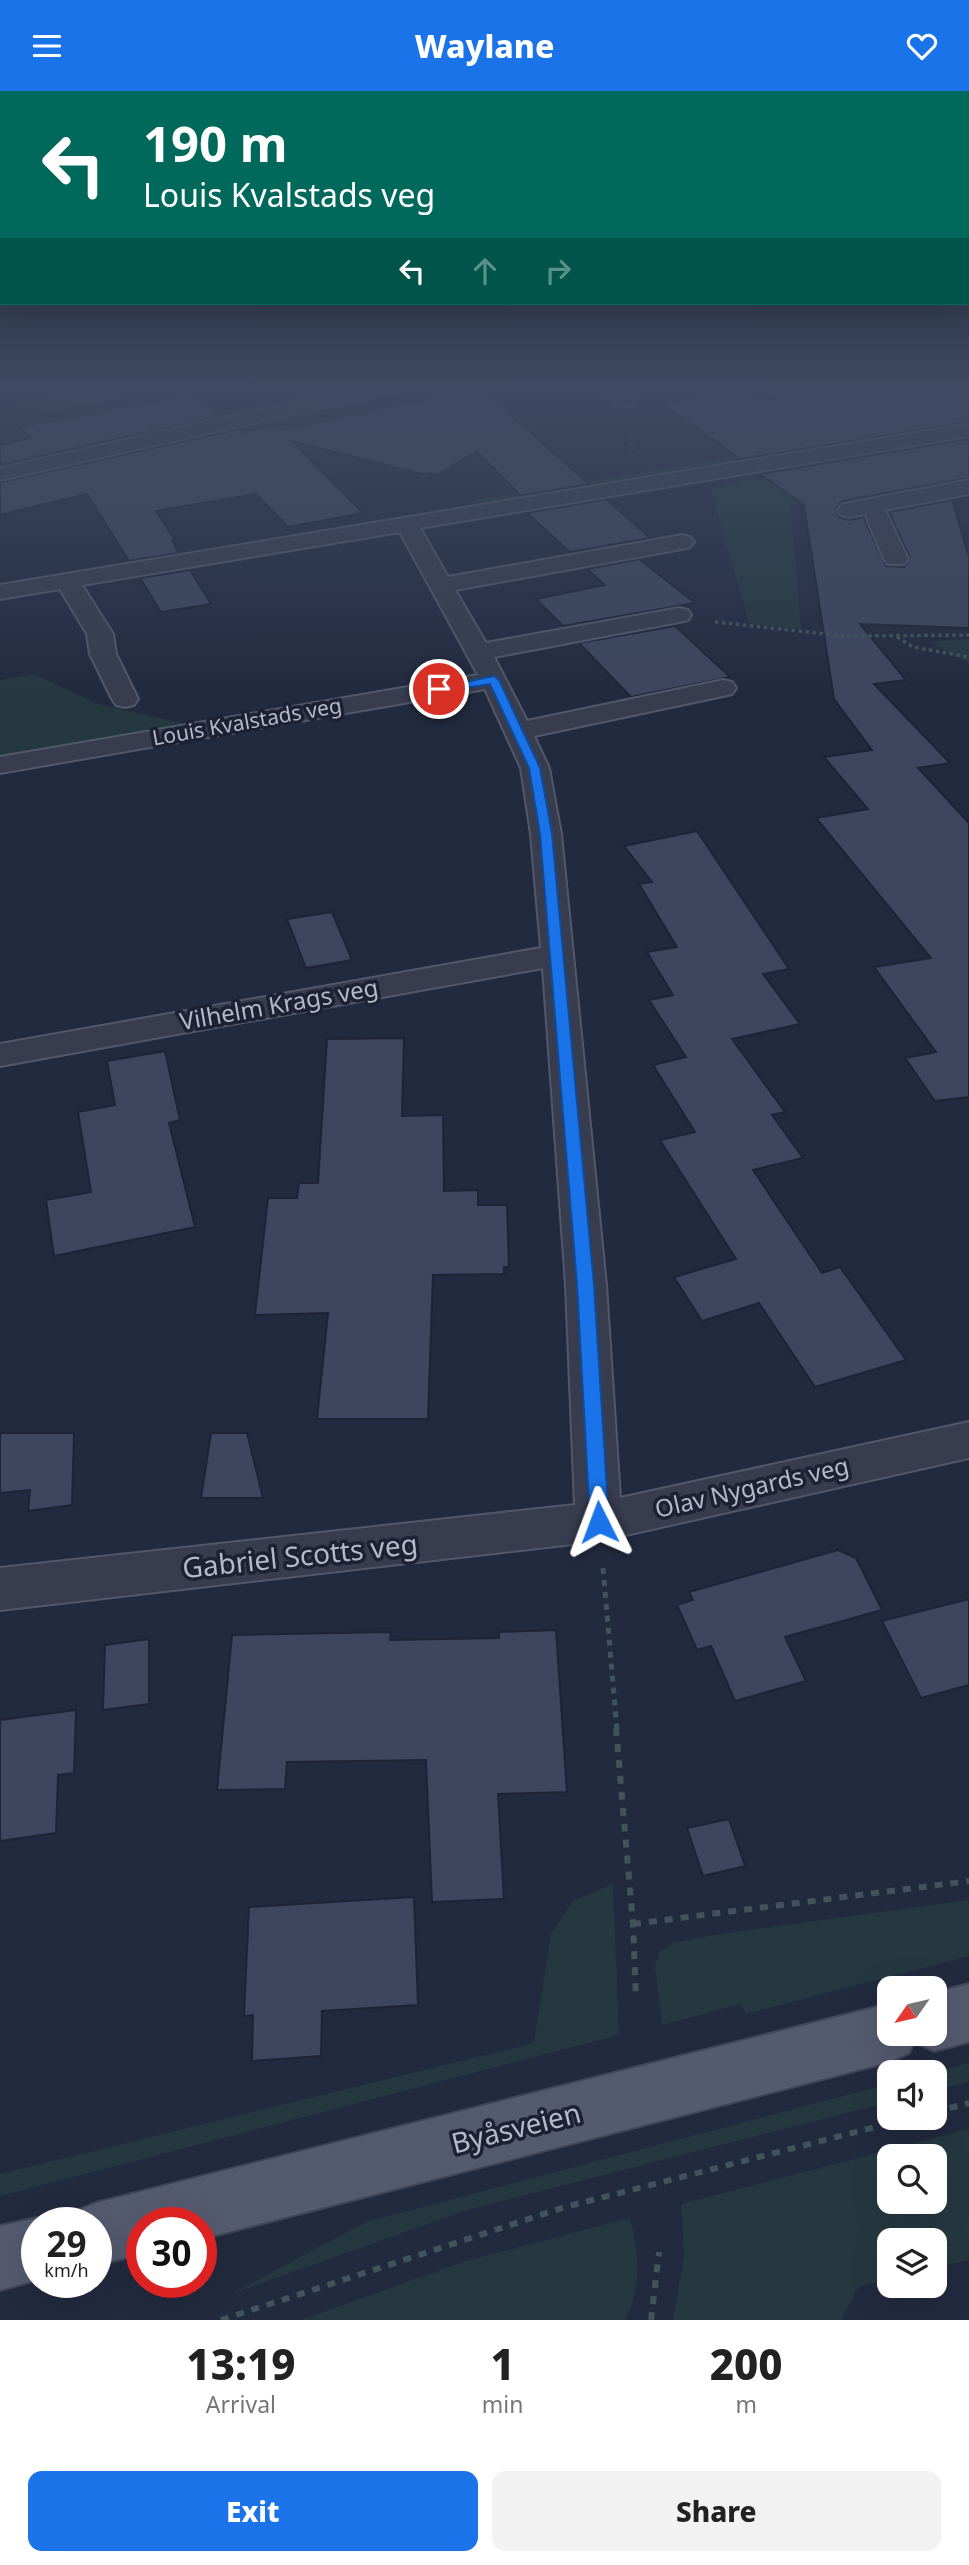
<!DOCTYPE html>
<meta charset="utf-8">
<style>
body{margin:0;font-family:"Noto Sans",sans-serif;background:#f2f2f2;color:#222;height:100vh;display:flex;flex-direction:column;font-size:26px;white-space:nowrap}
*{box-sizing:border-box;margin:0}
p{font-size:23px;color:#767676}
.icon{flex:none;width:38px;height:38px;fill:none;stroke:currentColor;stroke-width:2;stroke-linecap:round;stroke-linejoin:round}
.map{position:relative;height:2229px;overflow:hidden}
.sheet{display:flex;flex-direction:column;background:#fff;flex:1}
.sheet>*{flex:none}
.banner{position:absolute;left:0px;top:0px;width:970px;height:214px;box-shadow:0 7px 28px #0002;background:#00695c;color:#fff;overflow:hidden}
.needle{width:46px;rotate:236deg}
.buttons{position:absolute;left:877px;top:1885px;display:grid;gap:14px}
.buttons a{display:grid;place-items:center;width:70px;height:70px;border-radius:14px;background:#fff;box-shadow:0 7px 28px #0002;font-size:35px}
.speed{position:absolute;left:21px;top:2116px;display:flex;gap:14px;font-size:35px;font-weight:700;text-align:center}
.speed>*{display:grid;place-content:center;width:91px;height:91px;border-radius:50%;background:#fff;box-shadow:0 7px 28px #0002;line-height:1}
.speed small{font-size:18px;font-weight:400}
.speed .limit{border:10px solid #d22;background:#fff;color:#111}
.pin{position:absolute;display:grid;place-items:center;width:60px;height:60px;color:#fff;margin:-30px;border:4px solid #fff;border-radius:50%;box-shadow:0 2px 7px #0007}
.me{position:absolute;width:77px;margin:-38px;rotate:357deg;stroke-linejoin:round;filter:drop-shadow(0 0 5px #0008)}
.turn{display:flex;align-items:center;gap:24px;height:147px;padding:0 28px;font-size:32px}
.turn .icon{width:91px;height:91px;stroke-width:2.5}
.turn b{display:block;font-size:49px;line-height:60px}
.lanes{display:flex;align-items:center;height:66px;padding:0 28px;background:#0003;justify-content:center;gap:35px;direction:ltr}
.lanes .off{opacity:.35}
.eta{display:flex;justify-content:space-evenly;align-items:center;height:119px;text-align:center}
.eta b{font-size:42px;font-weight:800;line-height:49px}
.button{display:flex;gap:14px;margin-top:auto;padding:14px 28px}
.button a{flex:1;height:80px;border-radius:14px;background:#1a73e8;color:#fff;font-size:28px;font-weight:800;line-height:80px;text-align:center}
.button a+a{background:#f2f2f2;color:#222}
header{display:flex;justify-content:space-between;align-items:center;height:91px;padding:0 28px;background:#1a73e8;color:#fff;font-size:32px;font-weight:800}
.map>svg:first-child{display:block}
.green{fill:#253840;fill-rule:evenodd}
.building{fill:#3e465f;stroke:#1e2436;stroke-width:2}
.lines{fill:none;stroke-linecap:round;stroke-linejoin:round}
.minor-casing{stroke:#52586a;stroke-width:4}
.major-casing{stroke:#404658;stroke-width:4}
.path-far3{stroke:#40545a;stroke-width:2.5;stroke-dasharray:2.5 2.5;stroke-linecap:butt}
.path-far2{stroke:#40545a;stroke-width:3.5;stroke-dasharray:3.5 3.5;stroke-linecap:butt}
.path-far1{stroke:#40545a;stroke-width:5;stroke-dasharray:6 6;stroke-linecap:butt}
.path{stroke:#40545a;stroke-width:6;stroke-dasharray:8 8;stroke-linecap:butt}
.minor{fill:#373d4f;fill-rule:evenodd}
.major{fill:#555b6f;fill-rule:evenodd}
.route{fill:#1a73e8;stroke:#114b97;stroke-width:2}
.labels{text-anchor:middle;stroke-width:7;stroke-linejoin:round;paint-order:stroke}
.far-street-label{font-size:21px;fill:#b3b8ca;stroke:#1c2234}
.street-label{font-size:24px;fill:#b3b8ca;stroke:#1c2234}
.near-street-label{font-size:28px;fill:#b3b8ca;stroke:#1c2234}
</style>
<header><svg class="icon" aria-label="menu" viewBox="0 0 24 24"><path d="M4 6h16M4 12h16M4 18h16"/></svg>Waylane<svg class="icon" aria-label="heart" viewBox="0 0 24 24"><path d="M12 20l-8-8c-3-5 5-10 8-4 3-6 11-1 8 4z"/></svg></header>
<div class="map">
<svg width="969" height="2229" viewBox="0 0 969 2229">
<rect width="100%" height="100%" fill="#222a3f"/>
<!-- green -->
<g class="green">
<path d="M 68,294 L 175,294 L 27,327 L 1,324 Z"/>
<path d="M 969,326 L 969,332 L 476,414 L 472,412 L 478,408 Z"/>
<path d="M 969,345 L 969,351 L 771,384 L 748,382 Z"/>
<path d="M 743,389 L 781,389 L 790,405 L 802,413 L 791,415 L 801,538 L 749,532 L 711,399 Z"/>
<path d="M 969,548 L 969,573 L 930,551 Z"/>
<path d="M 34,583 L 98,613 L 191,634 L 0,667 L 0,589 Z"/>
<path d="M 613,1793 L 619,1944 L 0,2105 L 0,2083 L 534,1952 L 551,1843 L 573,1810 Z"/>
<path d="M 969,1809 L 969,1865 L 746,1923 L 741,1913 L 662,1934 L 655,1876 L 659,1861 L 673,1852 L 713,1844 Z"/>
<path d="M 969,1972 L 969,1991 L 935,1999 L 934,1981 Z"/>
<path d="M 889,1993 L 889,2011 L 467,2119 L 231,2203 L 366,2131 Z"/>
<path d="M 969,2038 L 969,2169 L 935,2177 L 934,2149 L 889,2149 L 889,2188 L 858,2196 L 841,2229 L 673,2229 L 684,2165 L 681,2113 ZM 889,2065 L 934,2065 L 934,2110 L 889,2110 Z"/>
<path d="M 629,2127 C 640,2161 642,2196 625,2229 L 301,2229 L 463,2171 Z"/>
</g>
<!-- building -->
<g class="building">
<path d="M 851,294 L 969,294 L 969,331 L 740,368 L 662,312 L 741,299 L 752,307 L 776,308 Z"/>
<path d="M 480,297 L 589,393 L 521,405 L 477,360 L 437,384 L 430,382 L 425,384 L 292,350 L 363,422 L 288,436 L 256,403 L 156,420 L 175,449 L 172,449 L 179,462 L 129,470 L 87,403 L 0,424 L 0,391 L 240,338 L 245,341 L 277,334 L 282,339 Z"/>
<path d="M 189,304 L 220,325 L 0,374 L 0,354 L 31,347 L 19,336 Z"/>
<path d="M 969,348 L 969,387 L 848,409 L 840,411 L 836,418 L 840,427 L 849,429 L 863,426 L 886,475 L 904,476 L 910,467 L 889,421 L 952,409 L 969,466 L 969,537 L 860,533 L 906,589 L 874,593 L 950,672 L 918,677 L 969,732 L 969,1006 L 935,1010 L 905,967 L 936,961 L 874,876 L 931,867 L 816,727 L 868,718 L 824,666 L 872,659 L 834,608 L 804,414 L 760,383 Z"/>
<path d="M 606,408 L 650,447 L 570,461 L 527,422 Z"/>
<path d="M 639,468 L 695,512 L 563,535 L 536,508 L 605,494 L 587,478 Z"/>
<path d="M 190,479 L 211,513 L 161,521 L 140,487 Z"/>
<path d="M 675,535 L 730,586 L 631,606 L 579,552 Z"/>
<path d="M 697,740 L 789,878 L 763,883 L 800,933 L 732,948 L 785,1021 L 772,1024 L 803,1067 L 753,1079 L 822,1182 L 840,1176 L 906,1269 L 815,1296 L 759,1212 L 702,1230 L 674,1186 L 736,1168 L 660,1049 L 695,1041 L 653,974 L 686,966 L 649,909 L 673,904 L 647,861 L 677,856 L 639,793 L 652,791 L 624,755 Z"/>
<path d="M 332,821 L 352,869 L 306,877 L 287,828 Z"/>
<path d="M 404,947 L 402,1025 L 443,1024 L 444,1100 L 478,1099 L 478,1114 L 507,1114 L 509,1176 L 504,1176 L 504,1183 L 433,1184 L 428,1328 L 317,1328 L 328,1222 L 255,1224 L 268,1107 L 297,1107 L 299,1092 L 318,1092 L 327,948 Z"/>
<path d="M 165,960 L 180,1029 L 169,1032 L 195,1136 L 54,1165 L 46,1109 L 91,1101 L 78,1021 L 115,1014 L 107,970 Z"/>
<path d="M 0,1342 L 74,1342 L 72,1414 L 28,1420 L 30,1399 L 0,1402 Z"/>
<path d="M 211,1342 L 247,1342 L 263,1407 L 201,1407 Z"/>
<path d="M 838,1459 L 856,1467 L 882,1519 L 785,1546 L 806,1590 L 735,1610 L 711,1555 L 697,1559 L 677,1514 L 693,1509 L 689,1501 Z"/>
<path d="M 969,1508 L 969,1594 L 921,1607 L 882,1530 Z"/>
<path d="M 556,1539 L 567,1701 L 498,1703 L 504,1808 L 432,1811 L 426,1669 L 287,1671 L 285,1698 L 217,1699 L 232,1544 L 391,1541 L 390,1549 L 499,1547 L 499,1541 Z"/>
<path d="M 149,1548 L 149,1613 L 103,1619 L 105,1554 Z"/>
<path d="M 76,1619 L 74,1682 L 58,1684 L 56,1742 L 0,1750 L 0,1629 Z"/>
<path d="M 729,1728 L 745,1775 L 703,1785 L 687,1737 Z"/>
<path d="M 414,1806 L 418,1914 L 322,1920 L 321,1965 L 252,1970 L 253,1924 L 244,1925 L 249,1816 Z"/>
</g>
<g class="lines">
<defs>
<g id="minor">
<path d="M 369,294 L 406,294 L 396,300 L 0,389 L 0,377 Z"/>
<path d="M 596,294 L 618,294 L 635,310 L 632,314 C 617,318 605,305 596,294 Z"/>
<path d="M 759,294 L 783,294 L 787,299 L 777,305 L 770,303 Z"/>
<path d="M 969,333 L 969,345 L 420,437 L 448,486 L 682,444 L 690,446 L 694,451 L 690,456 L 682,458 L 455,499 L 486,552 L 679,517 L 688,519 L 691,524 L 688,529 L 679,531 L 494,566 L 527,630 L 723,589 L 732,591 L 736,597 L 732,603 L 723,605 L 534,645 L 549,677 L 561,743 L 606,1194 L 620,1407 L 969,1331 L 969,1367 L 599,1450 L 0,1519 L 0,1477 L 575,1414 L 566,1194 L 543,877 L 0,975 L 0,953 L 541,857 L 531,743 L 521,677 L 485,598 L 0,682 L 0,666 L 478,584 L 400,441 L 82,494 L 113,543 L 116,563 L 138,608 L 134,614 L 125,616 L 116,614 L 112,608 L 90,563 L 87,543 L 60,498 L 0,508 L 0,494 Z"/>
<path d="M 969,389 L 969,403 L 885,419 L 908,468 L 904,473 L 888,473 L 884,468 L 865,423 L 849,426 L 841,424 L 838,419 L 841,414 L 849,412 Z"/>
</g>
<g id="major">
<path d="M 969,1893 L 969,1951 L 934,1960 L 914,1951 L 909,1962 L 889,1971 L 201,2148 L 201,2132 L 142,2132 L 142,2163 L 96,2174 L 96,2132 L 70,2132 L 74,2121 L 96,2112 L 889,1913 L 889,1942 L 934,1942 L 934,1902 Z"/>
<path d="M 37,2127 L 49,2132 L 37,2132 L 37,2189 L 0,2199 L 0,2135 Z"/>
</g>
</defs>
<!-- minor casing -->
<use href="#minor" class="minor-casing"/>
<!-- major casing -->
<use href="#major" class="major-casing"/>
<!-- path-far3 -->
<path class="path-far3" d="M 630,342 L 633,361"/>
<!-- path-far2 -->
<g class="path-far2">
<path d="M 715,531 L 846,545 L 969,544"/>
<path d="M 897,546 L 913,556 L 969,566"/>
</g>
<!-- path-far1 -->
<path class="path-far1" d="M 603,1477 L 617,1639"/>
<!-- path -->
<g class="path">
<path d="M 616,1637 L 633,1833 L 636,1907"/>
<path d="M 633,1833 L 969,1790"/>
<path d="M 934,2021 L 969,2012"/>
<path d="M 221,2229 L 565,2116 L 914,2026"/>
<path d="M 651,2229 L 659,2161"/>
</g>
<!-- minor -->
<use href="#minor" class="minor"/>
<!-- major -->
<use href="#major" class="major"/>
</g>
<!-- sky -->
<linearGradient id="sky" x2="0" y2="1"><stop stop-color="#131723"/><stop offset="0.49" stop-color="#3e4a63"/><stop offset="1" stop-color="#3e4a63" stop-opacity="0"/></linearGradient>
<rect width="969" height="606" fill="url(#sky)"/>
<!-- route -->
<path class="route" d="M 494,585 L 499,589 L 540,677 L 552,743 L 594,1194 L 609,1431 L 606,1437 L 599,1439 L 592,1437 L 590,1431 L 577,1194 L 540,743 L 529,677 L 490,593 L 439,601 L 433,598 Z"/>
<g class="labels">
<!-- far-street labels -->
<g class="far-street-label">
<text transform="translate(247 631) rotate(-10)" y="7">Louis Kvalstads veg</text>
</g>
<!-- street labels -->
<g class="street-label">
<text transform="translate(279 914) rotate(-10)" y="8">Vilhelm Krags veg</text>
<text transform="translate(752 1397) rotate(-13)" y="8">Olav Nygards veg</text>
</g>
<!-- near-street labels -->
<g class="near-street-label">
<text transform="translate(300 1465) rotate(-6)" y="10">Gabriel Scotts veg</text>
<text transform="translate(516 2037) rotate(-14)" y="10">Byåsveien</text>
</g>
</g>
</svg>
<div class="buttons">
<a><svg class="needle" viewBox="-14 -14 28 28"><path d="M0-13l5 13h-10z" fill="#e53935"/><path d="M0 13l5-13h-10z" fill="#767676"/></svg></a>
<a><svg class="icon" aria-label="sound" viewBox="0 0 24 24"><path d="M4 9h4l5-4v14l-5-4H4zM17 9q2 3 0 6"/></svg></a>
<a><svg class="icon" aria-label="search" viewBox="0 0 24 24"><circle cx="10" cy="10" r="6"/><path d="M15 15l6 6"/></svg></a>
<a><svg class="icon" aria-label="layers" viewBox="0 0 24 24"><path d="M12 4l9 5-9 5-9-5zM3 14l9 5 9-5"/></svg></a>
</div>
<div class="speed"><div>29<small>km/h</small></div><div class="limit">30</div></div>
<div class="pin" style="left:439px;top:598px;background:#d93025"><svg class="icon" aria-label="arrive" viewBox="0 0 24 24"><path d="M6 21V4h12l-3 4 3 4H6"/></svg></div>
<svg class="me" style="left:599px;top:1431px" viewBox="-20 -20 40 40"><path d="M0-17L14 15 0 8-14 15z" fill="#1a73e8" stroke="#fff" stroke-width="4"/></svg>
<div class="banner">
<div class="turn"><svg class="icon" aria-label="left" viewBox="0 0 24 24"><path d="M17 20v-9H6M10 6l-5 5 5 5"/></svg><div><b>190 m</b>Louis Kvalstads veg</div></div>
<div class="lanes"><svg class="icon" aria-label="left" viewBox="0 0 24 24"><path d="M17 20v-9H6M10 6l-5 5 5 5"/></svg><svg class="icon off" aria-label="ahead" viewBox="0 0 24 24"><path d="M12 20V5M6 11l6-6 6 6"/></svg><svg class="icon off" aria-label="right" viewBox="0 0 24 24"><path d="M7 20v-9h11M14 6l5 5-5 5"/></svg></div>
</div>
</div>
<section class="sheet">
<div class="eta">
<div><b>13:19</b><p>Arrival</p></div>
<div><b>1</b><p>min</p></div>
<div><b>200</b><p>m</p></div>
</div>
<div class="button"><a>Exit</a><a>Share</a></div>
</section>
